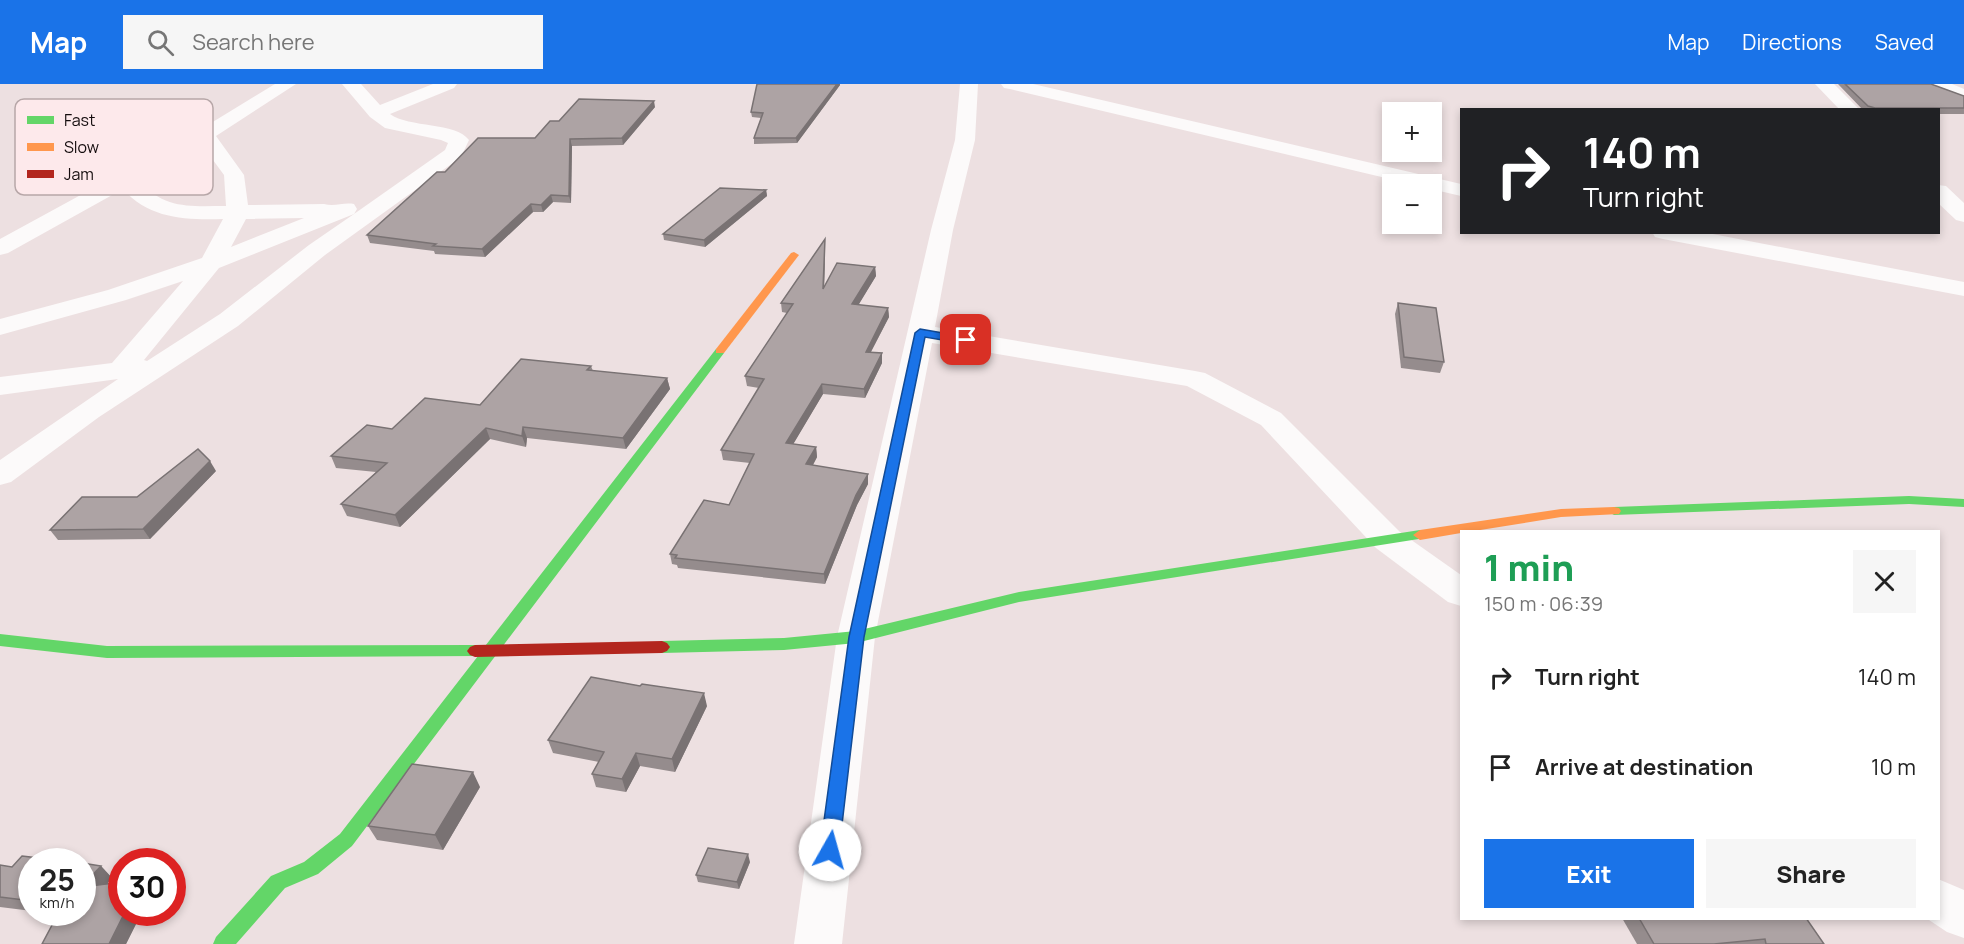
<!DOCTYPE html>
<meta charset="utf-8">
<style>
body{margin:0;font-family:Manrope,sans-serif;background:#f6f6f6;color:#222;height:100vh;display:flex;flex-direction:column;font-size:22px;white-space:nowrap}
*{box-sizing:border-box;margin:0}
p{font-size:20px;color:#767676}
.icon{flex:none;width:33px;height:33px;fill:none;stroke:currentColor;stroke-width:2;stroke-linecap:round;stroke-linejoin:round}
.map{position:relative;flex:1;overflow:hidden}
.drawer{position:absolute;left:1460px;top:446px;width:480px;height:390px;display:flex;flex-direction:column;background:#fff;border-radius:0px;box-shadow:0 3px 9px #0003}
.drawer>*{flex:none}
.hud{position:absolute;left:1460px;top:24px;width:480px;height:126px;border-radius:0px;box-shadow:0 3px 9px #0003;background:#202124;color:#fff;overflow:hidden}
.controls{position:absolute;left:1382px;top:18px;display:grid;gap:12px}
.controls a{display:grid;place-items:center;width:60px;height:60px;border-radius:0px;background:#fff;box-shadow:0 3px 9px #0003;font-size:30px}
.speed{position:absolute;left:18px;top:764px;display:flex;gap:12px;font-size:30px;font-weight:700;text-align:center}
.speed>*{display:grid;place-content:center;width:78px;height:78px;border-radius:50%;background:#fff;box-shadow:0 3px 9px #0003;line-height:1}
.speed small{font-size:15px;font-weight:400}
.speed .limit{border:9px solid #d22;background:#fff;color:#111}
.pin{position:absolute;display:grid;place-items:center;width:51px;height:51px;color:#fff;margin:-26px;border-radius:12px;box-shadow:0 3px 9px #0006}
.me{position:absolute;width:66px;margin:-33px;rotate:7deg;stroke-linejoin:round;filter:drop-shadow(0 0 4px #0008)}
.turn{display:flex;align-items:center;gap:21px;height:126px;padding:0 24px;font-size:27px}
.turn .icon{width:78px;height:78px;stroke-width:2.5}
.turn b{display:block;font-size:42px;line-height:51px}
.round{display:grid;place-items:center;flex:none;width:63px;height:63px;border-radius:0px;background:#f6f6f6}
.overview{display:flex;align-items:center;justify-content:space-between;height:102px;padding:0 24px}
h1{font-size:36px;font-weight:800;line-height:45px;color:#1e9e55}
.button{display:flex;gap:12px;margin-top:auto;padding:12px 24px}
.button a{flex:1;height:69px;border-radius:0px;background:#1a73e8;color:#fff;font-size:24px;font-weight:800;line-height:69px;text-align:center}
.button a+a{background:#f6f6f6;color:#222}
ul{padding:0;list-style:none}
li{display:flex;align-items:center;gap:18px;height:90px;padding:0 24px}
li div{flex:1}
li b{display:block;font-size:22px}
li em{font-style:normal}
header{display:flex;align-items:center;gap:36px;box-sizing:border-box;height:84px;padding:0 30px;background:#1a73e8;color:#fff}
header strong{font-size:28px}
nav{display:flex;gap:33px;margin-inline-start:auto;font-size:21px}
.search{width:420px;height:54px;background:#f6f6f6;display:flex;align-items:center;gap:15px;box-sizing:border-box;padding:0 21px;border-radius:0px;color:#767676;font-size:22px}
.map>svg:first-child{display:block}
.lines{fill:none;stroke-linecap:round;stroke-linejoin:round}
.street{fill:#fcfafa;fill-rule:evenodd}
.fast{fill:#63d668;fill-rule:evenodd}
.slow{fill:#ff974d;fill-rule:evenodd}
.jam{fill:#b3261e;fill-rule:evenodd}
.wall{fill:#958c8d}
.shaded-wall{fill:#797273}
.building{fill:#ada3a4;stroke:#797273;stroke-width:1.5}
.route{fill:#1a73e8;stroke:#114b97;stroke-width:1.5}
.key{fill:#fde9eb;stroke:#b7a7a8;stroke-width:1.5}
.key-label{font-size:16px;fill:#140c0d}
</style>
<header>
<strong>Map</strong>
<div class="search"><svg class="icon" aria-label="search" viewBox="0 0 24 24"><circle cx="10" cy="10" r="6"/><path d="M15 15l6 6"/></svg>Search here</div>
<nav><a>Map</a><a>Directions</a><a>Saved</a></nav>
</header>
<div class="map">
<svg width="1964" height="860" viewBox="0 0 1964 860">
<rect width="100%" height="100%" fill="#ede0e1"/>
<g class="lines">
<!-- street -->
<g class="street">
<path d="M 275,0 L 296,0 L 216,52 L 244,91 L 248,121 L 324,120 C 335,123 343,118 354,120 L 357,125 L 354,130 L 445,66 L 448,59 L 441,56 L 385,44 L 370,33 L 342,0 L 361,0 L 380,21 L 433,0 L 457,0 L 454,4 L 390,30 C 409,44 456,38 469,56 L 461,73 L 325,171 L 238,242 L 99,333 L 11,398 L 0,401 L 0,376 L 118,295 L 0,311 L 0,293 L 112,279 L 183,197 L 126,216 L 0,251 L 0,235 L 108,206 L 202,174 L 223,135 C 186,136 149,135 123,105 L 8,169 L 0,171 L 0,155 L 198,47 ZM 202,61 L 224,91 L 226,122 C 190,122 165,126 138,96 ZM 354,130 L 309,161 L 220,230 L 147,277 L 144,276 L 219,184 ZM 304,134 L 231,163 L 246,135 Z"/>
<path d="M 960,0 L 978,0 L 975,56 L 953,146 L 935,243 L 1195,287 L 1205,289 L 1281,329 L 1400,448 L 1461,491 L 1461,522 L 1448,518 L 1376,464 L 1261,341 L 1187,302 L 932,259 L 875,553 L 842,860 L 794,860 L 837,553 L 931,146 L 955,56 Z"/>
<path d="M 1001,0 L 1033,0 L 1461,100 L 1461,112 L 1431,105 L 1431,100 L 1411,100 L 1010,5 L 1004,4 Z"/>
<path d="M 1815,0 L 1834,0 L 1860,26 L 1840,26 Z"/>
<path d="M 1928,0 L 1952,0 L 1964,5 L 1964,16 L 1931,4 Z"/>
<path d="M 1938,101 L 1946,102 L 1964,119 L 1964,138 L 1956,136 L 1938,119 Z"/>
<path d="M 1652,148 L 1702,148 L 1964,198 L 1964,212 L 1663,155 L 1655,153 Z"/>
<path d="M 1938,795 L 1964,806 L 1964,854 L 1947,848 L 1926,834 L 1938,834 Z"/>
</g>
<!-- fast -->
<g class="fast">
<path d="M 720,264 L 724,265 L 724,269 L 352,762 L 318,790 L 285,804 L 236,860 L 213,860 L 216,853 L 271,792 L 304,778 L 340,750 L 478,572 L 107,574 L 0,562 L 0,550 L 107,562 L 475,561 L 482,566 L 716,265 Z"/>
<path d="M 1909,412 L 1964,415 L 1964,423 L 1909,420 L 1614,431 L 1607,427 L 1614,423 Z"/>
<path d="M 1420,446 L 1425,448 L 1427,451 L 1425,454 L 1019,518 L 856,559 L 784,566 L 662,569 L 657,567 L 654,563 L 657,559 L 662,557 L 784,554 L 856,547 L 1019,508 Z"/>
</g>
<!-- slow -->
<g class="slow">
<path d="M 794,168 L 799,171 L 724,269 L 716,269 L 716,265 L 791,169 Z"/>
<path d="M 1614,423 L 1619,424 L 1621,427 L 1619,430 L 1561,433 L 1474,447 L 1461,447 L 1461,449 L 1420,456 L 1413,451 L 1420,446 L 1561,425 Z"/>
</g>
<!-- jam -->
<path class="jam" d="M 662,557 L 667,559 L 670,563 L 667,567 L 662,569 L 475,573 L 470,571 L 467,567 L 470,563 L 475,561 Z"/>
</g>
<!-- wall -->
<g class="wall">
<path d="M 757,0 L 840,0 L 840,1 L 797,59 L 754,60 L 754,54 L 761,34 L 752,33 L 751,28 Z"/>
<path d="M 1838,0 L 1931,0 L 1964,12 L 1964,30 L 1938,30 L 1938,26 L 1863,26 Z"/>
<path d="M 655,23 L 623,61 L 572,62 L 571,119 L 553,118 L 543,128 L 533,128 L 485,173 L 435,170 L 434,167 L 370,159 L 367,151 L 445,88 L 535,54 L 559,37 Z"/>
<path d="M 766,106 L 767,112 L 705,163 L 664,156 L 663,150 Z"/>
<path d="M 825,155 L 825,163 L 824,202 L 875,183 L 876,192 L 858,221 L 888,224 L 889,233 L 871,268 L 882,279 L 865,314 L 823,310 L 793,360 L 816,363 L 817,373 L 813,381 L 868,400 L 857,421 L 825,500 L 678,484 L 677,481 L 672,480 L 670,470 L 729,421 L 750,379 L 723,376 L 721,366 L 759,304 L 747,302 L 745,292 L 787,229 L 782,228 L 781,219 Z"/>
<path d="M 1398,219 L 1444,278 L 1440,289 L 1401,284 L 1395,230 Z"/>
<path d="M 591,282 L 593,287 L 667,294 L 670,305 L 626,365 L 527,354 L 526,363 L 490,355 L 400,443 L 347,432 L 341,420 L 376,388 L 336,384 L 331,372 L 392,345 L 480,321 Z"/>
<path d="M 216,387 L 150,455 L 58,456 L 50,446 L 137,413 Z"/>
<path d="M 707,622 L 675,688 L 640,682 L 626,708 L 596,703 L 592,690 L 599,678 L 553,669 L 548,656 Z"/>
<path d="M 480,703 L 443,766 L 377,756 L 368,742 Z"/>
<path d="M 32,777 L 32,827 L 0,823 L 0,781 L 12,783 Z"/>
<path d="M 750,778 L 739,805 L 698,798 L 696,791 Z"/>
<path d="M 101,782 L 112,794 L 107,800 L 122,828 L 142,828 L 126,860 L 58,830 L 40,828 L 82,828 Z"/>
<path d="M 1622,834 L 1806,834 L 1824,860 L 1637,860 Z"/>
</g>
<!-- shaded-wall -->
<g class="shaded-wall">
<path d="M 837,0 L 840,0 L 840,1 L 797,59 L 796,54 Z"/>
<path d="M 654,17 L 655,23 L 623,61 L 622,54 Z"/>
<path d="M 570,55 L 572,62 L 571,119 L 569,112 Z"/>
<path d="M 766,106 L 767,112 L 705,163 L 704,156 Z"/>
<path d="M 551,111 L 553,118 L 543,128 L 541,121 Z"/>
<path d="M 531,120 L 533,128 L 485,173 L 482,165 Z"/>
<path d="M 825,155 L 825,163 L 824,214 L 823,205 Z"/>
<path d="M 875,183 L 876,192 L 853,230 L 852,220 Z"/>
<path d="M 888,224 L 889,233 L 866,277 L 866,268 Z"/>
<path d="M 882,269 L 882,279 L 865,314 L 864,305 Z"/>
<path d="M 667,294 L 670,305 L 626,365 L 623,354 Z"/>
<path d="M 822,300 L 823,310 L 788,369 L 786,359 Z"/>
<path d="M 523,343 L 527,354 L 526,363 L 522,352 Z"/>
<path d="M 486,344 L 490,355 L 400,443 L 395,431 Z"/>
<path d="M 816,363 L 817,373 L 808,390 L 806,380 Z"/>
<path d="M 210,377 L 216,387 L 150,455 L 143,445 Z"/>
<path d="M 868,390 L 868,400 L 857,421 L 825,500 L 824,490 L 856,411 Z"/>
<path d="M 704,609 L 707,622 L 675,688 L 672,675 Z"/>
<path d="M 636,669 L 640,682 L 626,708 L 622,695 Z"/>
<path d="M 473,688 L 480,703 L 443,766 L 435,751 Z"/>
<path d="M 748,770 L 750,778 L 739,805 L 737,798 Z"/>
<path d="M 101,782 L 112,794 L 93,815 L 82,804 L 82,802 Z"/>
<path d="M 125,828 L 142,828 L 126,860 L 109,860 Z"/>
</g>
<!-- building -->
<g class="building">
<path d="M 757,0 L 837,0 L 796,54 L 754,54 L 763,29 L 751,28 Z"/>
<path d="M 1845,0 L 1931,0 L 1964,12 L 1964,24 L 1875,24 L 1868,22 Z"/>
<path d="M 579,15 L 654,17 L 622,54 L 570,55 L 569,112 L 551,111 L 541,121 L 531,120 L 482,165 L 433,162 L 436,160 L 367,151 L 437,88 L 445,88 L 478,54 L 535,54 L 550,37 L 559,37 Z"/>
<path d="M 720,104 L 766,106 L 704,156 L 663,150 Z"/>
<path d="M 825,155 L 823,205 L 837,179 L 875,183 L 852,220 L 888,224 L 866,268 L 882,269 L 864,305 L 822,300 L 786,359 L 816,363 L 806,380 L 868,390 L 856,411 L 824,490 L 675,474 L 677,471 L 670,470 L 704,416 L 729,421 L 754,370 L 721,366 L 764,295 L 745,292 L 793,220 L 781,219 Z"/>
<path d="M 1398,219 L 1436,224 L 1444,278 L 1404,273 Z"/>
<path d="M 521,275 L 591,282 L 587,286 L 667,294 L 623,354 L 523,343 L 522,352 L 486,344 L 395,431 L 341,420 L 387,379 L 331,372 L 367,341 L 392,345 L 425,314 L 480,321 Z"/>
<path d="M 198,365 L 210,377 L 143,445 L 50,446 L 82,413 L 137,413 Z"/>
<path d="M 591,593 L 640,602 L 642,600 L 704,609 L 672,675 L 636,669 L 622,695 L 592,690 L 604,668 L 548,656 Z"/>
<path d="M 412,680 L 473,688 L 435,751 L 368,742 Z"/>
<path d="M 708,764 L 748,770 L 737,798 L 696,791 Z"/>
<path d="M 22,772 L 64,777 L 32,777 L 32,817 L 0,813 L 0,781 L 12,783 Z"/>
<path d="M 82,779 L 101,782 L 82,802 Z"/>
<path d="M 122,798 L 122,811 L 119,816 L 122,816 L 122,828 L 125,828 L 109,860 L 42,860 L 59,828 L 82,828 L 82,803 Z"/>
<path d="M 1639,834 L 1806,834 L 1824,860 L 1766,860 L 1765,855 L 1714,860 L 1654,860 Z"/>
</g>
<!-- route -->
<path class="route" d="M 920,245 L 966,253 L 972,256 L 966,260 L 925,253 L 864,553 L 839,766 L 836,771 L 830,774 L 823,771 L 820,766 L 849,553 L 915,249 Z"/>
<!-- legend -->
<rect x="15" y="15" width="198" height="96" rx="9" class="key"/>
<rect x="27" y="32" width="27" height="8" fill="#63d668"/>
<rect x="27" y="59" width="27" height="8" fill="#ff974d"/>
<rect x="27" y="86" width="27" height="8" fill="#b3261e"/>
<g class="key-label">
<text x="64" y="42">Fast</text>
<text x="64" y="69">Slow</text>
<text x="64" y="96">Jam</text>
</g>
</svg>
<div class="controls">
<a>+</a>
<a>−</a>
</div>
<div class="speed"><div>25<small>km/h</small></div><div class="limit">30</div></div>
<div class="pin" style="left:966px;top:256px;background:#d93025"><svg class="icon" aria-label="arrive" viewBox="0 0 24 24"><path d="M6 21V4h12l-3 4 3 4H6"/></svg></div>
<svg class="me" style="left:830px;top:766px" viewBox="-20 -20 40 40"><circle r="19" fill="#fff"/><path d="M0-13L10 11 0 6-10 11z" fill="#1a73e8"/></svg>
<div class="hud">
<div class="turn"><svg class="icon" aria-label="right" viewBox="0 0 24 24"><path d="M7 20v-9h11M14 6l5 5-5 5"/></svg><div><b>140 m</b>Turn right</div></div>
</div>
<section class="drawer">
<div class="overview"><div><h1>1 min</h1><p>150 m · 06:39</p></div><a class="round"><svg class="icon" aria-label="close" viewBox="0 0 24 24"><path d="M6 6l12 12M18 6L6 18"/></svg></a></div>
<ul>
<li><svg class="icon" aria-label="right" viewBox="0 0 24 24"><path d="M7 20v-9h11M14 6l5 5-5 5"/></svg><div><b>Turn right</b></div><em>140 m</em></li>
<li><svg class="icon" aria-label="arrive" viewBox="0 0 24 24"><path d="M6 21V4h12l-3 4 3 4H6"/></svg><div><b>Arrive at destination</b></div><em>10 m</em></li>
</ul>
<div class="button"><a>Exit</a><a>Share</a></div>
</section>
</div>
